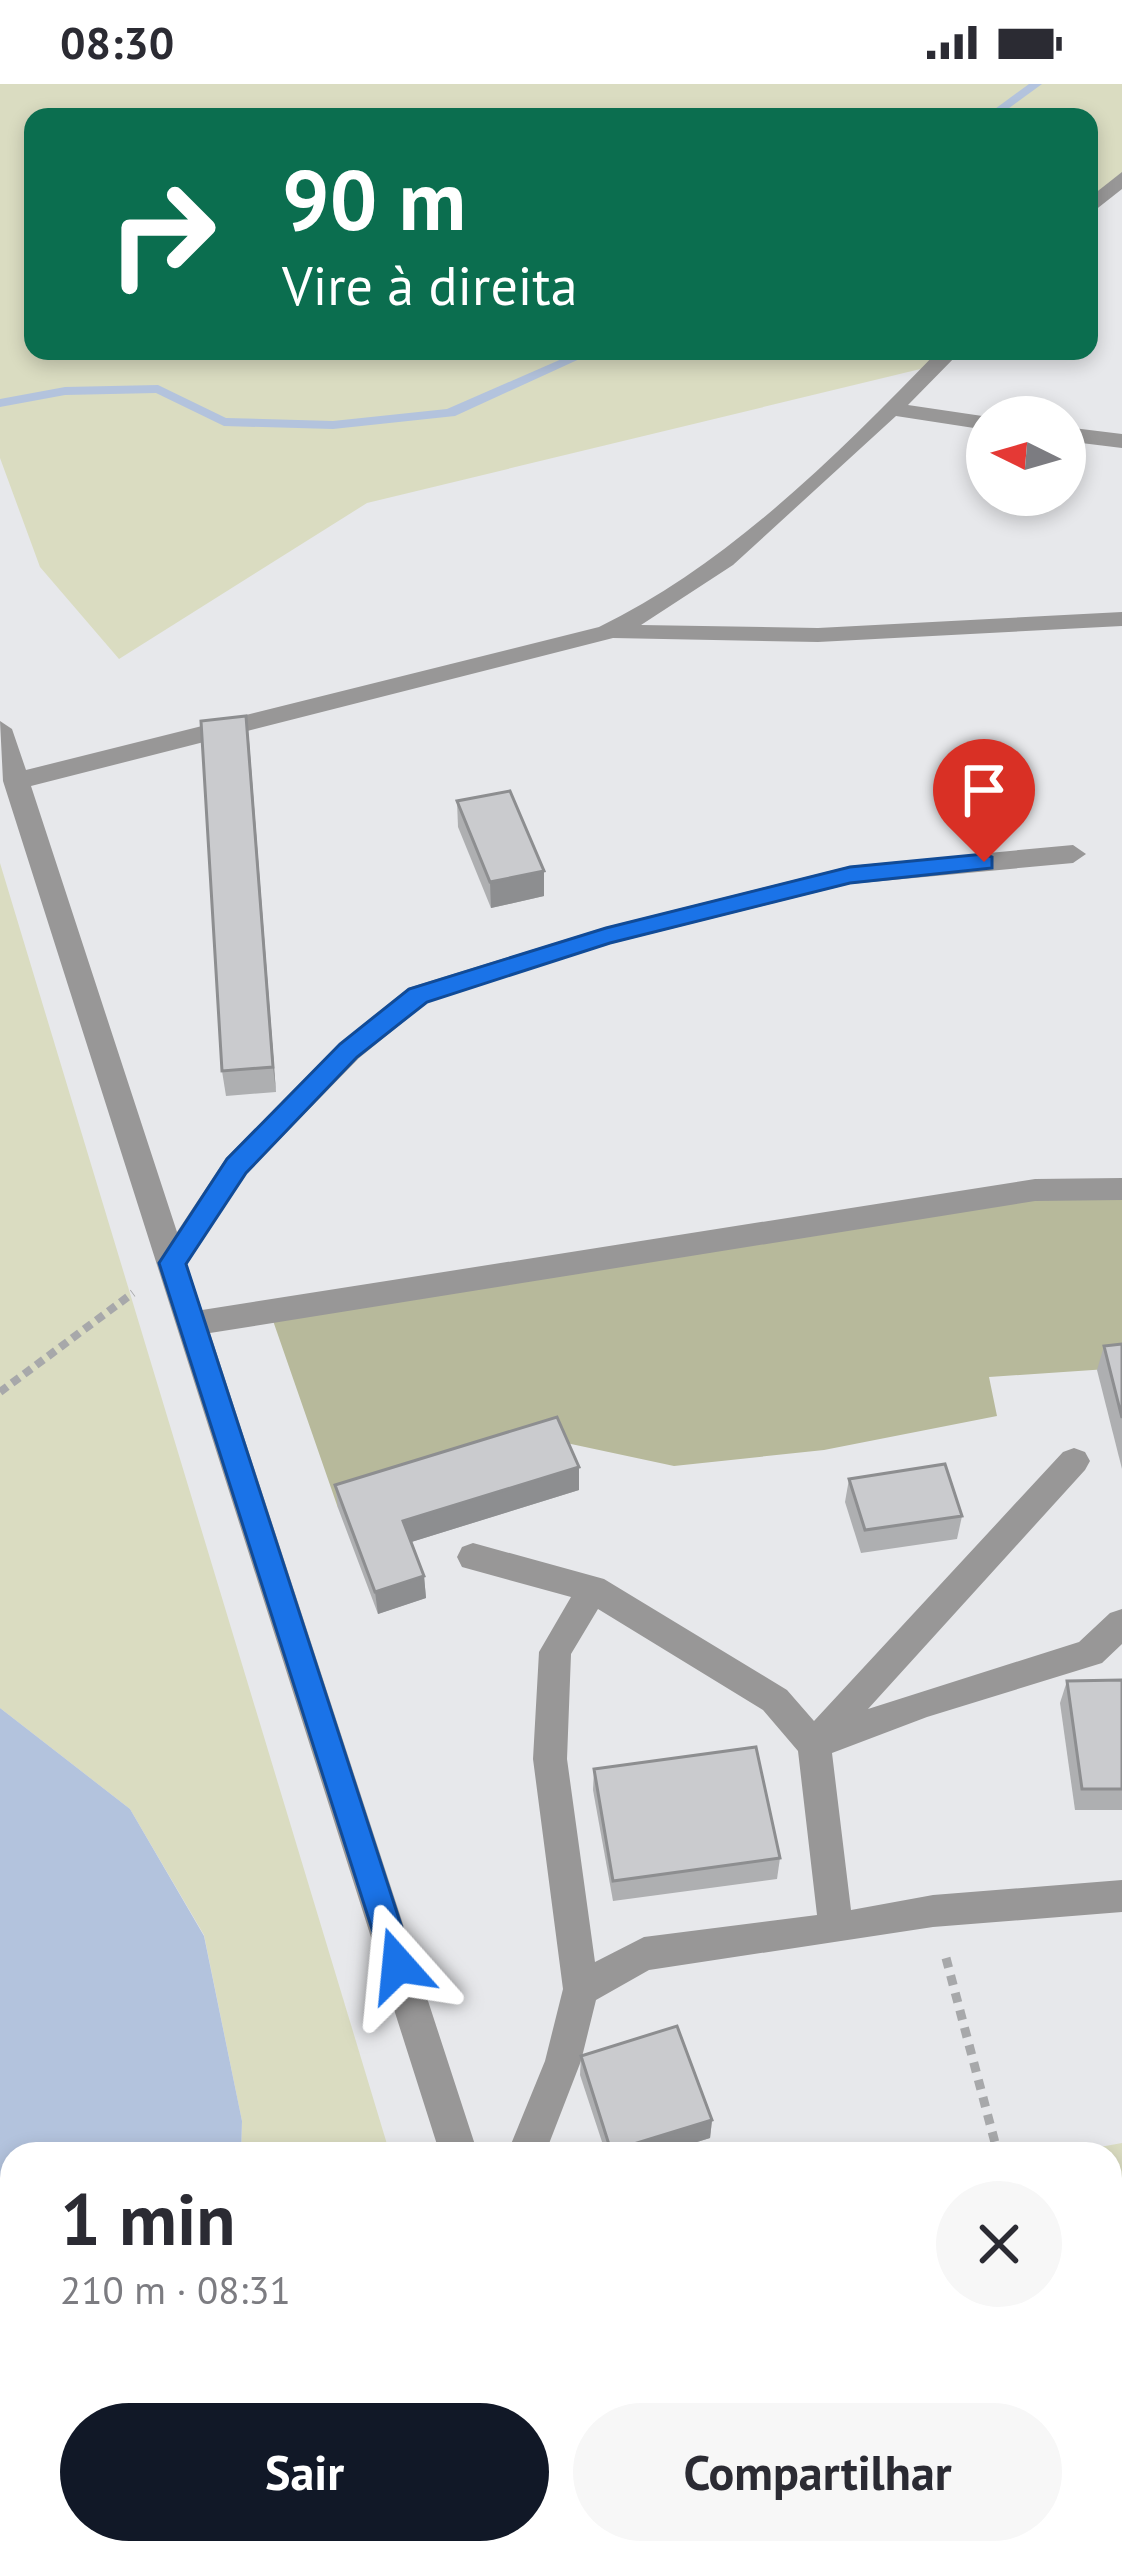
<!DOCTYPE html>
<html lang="pt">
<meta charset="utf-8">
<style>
body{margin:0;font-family:"PT Sans",sans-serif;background:#f7f7f7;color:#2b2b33;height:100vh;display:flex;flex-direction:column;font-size:45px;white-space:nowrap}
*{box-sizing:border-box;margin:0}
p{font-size:39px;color:#7c7c81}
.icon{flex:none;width:66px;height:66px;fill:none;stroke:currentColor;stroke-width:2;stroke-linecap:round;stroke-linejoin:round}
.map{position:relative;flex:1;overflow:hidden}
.drawer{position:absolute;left:0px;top:2058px;width:1122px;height:423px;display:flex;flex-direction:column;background:#fff;border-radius:36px 36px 0 0;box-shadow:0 6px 18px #0003}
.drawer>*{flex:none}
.banner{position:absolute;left:24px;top:24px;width:1074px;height:252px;border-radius:24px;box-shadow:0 6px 18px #0003;background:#0b6e4f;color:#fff;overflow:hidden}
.needle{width:78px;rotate:275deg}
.controls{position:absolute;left:966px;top:312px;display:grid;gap:24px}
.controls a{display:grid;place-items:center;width:120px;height:120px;border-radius:50%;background:#fff;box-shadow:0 6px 18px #0003;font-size:60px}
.pin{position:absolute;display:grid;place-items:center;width:102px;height:102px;color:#fff;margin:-123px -51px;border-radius:50% 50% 50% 0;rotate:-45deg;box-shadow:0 0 12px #0007}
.pin .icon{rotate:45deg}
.me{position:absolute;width:132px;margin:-66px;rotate:342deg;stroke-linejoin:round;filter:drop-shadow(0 0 9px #0008)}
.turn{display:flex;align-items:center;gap:42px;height:252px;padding:0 60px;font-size:54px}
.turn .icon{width:156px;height:156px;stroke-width:2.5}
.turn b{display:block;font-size:84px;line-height:102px}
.round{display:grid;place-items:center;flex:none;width:126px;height:126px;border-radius:63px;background:#f7f7f7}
.head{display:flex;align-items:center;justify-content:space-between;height:204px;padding:0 60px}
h1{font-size:72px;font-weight:800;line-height:90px}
.action{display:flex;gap:24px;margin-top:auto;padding:24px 60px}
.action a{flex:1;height:138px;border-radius:72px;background:#111827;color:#fff;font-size:48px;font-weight:800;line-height:138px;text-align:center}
.action a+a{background:#f7f7f7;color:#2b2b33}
.status{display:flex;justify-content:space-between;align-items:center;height:84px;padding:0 60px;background:#fff;direction:ltr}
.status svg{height:33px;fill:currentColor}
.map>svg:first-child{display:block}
.industrial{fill:#e9ddc9}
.green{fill:#dadcc1}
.forest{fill:#b7b99b}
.water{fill:#b3c3dd}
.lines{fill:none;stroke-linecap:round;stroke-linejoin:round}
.stream{fill:#b3c3dd;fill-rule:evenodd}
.path-far1{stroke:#a7a8aa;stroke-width:8;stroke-dasharray:9 6;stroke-linecap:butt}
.path{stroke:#a7a8aa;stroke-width:9;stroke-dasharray:10 8;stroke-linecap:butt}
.minor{fill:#989797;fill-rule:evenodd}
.wall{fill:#aeafb1}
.shaded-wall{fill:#8d8e90}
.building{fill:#cacbce;stroke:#8d8e90;stroke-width:3}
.route{fill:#1a73e8;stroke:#114b97;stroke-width:3}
</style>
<div class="status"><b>08:30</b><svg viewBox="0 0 49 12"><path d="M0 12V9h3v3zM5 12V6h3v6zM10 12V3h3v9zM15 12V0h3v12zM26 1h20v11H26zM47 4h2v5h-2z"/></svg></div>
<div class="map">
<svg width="1122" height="2479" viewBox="0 0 1122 2479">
<rect width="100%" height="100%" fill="#e7e8eb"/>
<!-- industrial -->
<path class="industrial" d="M 12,2368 L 12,2469 L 509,2469 L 512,2479 L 0,2479 L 0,2371 Z"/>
<!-- green -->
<g class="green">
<path d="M 0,0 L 1122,0 L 1122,94 L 1089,125 L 1089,33 L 33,33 L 33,267 L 950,267 L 937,281 L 367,419 L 119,575 L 40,483 L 0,374 Z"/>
<path d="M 0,779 L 390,2070 L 241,2070 L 242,2037 L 204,1851 L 130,1725 L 0,1624 Z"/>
<path d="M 1122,2059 L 1122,2479 L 673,2479 L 670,2469 L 1110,2469 L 1110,2070 L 1061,2070 Z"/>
</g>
<!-- forest -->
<path class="forest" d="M 1122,1105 L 1122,1284 L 989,1293 L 997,1332 L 824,1366 L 674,1382 L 557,1357 L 338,1424 L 270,1228 L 1035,1106 Z"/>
<!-- water -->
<path class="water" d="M 0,1624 L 130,1725 L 204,1852 L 242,2037 L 241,2070 L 12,2070 L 12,2368 L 0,2371 Z"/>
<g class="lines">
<!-- stream -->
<g class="stream">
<path d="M 1029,0 L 1042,0 L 997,33 L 984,33 Z"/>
<path d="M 580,267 L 597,267 L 455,332 L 333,345 L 224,342 L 156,309 L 65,311 L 0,323 L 0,315 L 65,303 L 158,301 L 226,334 L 333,337 L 447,325 Z"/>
</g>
<!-- path-far1 -->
<path class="path-far1" d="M 0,1308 L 133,1209"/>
<!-- path -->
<g class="path">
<path d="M 946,1874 L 998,2070"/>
<path d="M 1110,2456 L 1122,2439"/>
<path d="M 700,2469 L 710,2479"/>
<path d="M 1035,2469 L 1036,2479"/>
<path d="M 1094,2479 L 1101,2469"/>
</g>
<!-- minor -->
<g class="minor">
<path d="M 1122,88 L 1122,105 L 1089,131 L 1089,114 Z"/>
<path d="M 938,267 L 961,267 L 908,321 L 989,333 L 987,346 L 896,332 L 733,481 L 641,541 L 818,544 L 1122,528 L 1122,542 L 818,558 L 613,554 L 31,702 L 177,1148 L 226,1074 L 339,960 L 408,904 L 606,843 L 850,782 L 1073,761 L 1086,770 L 1073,779 L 850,800 L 610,860 L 428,918 L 359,974 L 246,1090 L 187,1180 L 202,1226 L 1035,1095 L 1122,1094 L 1122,1116 L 1035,1117 L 210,1249 L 478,2070 L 440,2070 L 3,697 L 0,637 L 12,645 L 26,686 L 599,543 C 729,480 838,370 938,267 Z"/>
<path d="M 1065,343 L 1122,350 L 1122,364 L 1065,357 Z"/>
<path d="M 1074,1364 L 1085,1368 L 1090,1377 L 1085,1386 L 868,1625 L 1079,1558 L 1110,1529 L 1122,1525 L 1122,1560 L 1102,1579 L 927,1633 L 832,1669 L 851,1826 L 933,1811 L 1122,1796 L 1122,1828 L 933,1843 L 649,1886 L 596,1916 L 581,1977 L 545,2070 L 507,2070 L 545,1977 L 563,1905 L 533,1675 L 539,1568 L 571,1513 L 462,1483 L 457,1473 L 462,1463 L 473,1459 L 604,1495 L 787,1606 L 814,1637 L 1063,1368 ZM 598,1525 L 763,1626 L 798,1667 L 817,1831 L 644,1853 L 595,1878 L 567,1675 L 571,1570 Z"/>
<path d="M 566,2469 L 608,2469 L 611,2479 L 569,2479 Z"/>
</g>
</g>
<!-- wall -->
<g class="wall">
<path d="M 246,632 L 276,1008 L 226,1012 L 222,987 Z"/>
<path d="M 457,717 L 544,812 L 491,824 L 458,743 Z"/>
<path d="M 1122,1260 L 1122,1385 L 1097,1286 L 1104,1262 Z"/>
<path d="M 579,1383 L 579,1406 L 411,1458 L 424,1492 L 426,1514 L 378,1530 L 338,1424 L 335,1401 Z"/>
<path d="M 849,1395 L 962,1432 L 957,1455 L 861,1469 L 845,1418 Z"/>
<path d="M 1122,1596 L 1122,1726 L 1075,1726 L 1060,1619 L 1067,1597 Z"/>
<path d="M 594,1685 L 780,1774 L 777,1795 L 613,1817 L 593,1706 Z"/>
<path d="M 581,1972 L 712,2036 L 710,2054 L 658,2070 L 606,2070 L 580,1991 Z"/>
</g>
<!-- shaded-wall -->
<g class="shaded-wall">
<path d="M 246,632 L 249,657 L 276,1008 L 273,983 Z"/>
<path d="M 544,787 L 544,812 L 491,824 L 490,798 Z"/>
<path d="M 579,1383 L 579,1406 L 405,1460 L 403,1437 Z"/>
<path d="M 424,1492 L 426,1514 L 378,1530 L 375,1508 Z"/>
<path d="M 712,2036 L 710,2054 L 658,2070 L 611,2070 L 611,2067 Z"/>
</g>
<!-- building -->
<g class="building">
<path d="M 246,632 L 273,983 L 222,987 L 201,637 Z"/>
<path d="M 510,707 L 544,787 L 490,798 L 457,717 Z"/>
<path d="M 1122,1260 L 1122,1334 L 1104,1262 Z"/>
<path d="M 557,1333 L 579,1383 L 403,1437 L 424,1492 L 375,1508 L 335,1401 Z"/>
<path d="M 945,1380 L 962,1432 L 865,1446 L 849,1395 Z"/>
<path d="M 1122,1596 L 1122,1705 L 1082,1705 L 1067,1597 Z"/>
<path d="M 756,1663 L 780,1774 L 613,1797 L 594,1685 Z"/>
<path d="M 677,1942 L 712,2036 L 611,2067 L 581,1972 Z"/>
</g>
<!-- route -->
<path class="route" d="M 984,770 L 992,773 L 992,784 L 850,799 L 610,859 L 427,918 L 357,973 L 246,1089 L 186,1180 L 414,1881 L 410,1892 L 398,1896 L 387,1892 L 159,1179 L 227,1075 L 340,960 L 409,905 L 606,844 L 850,783 Z"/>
</svg>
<div class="controls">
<a><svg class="needle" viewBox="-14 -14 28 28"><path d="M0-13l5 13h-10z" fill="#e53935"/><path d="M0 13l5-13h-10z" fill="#7c7c81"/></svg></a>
</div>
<div class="pin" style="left:984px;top:778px;background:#d93025"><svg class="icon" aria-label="arrive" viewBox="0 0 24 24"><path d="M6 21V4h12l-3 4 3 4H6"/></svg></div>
<svg class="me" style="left:398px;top:1881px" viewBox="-20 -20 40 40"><path d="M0-17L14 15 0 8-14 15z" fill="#1a73e8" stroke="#fff" stroke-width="4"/></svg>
<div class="banner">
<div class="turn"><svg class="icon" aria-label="right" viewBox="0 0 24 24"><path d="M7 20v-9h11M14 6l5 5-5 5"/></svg><div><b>90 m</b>Vire à direita</div></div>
</div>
<section class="drawer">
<div class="head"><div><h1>1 min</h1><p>210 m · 08:31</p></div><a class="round"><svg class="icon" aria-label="close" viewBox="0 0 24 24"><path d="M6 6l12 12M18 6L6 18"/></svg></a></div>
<div class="action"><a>Sair</a><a>Compartilhar</a></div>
</section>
</div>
